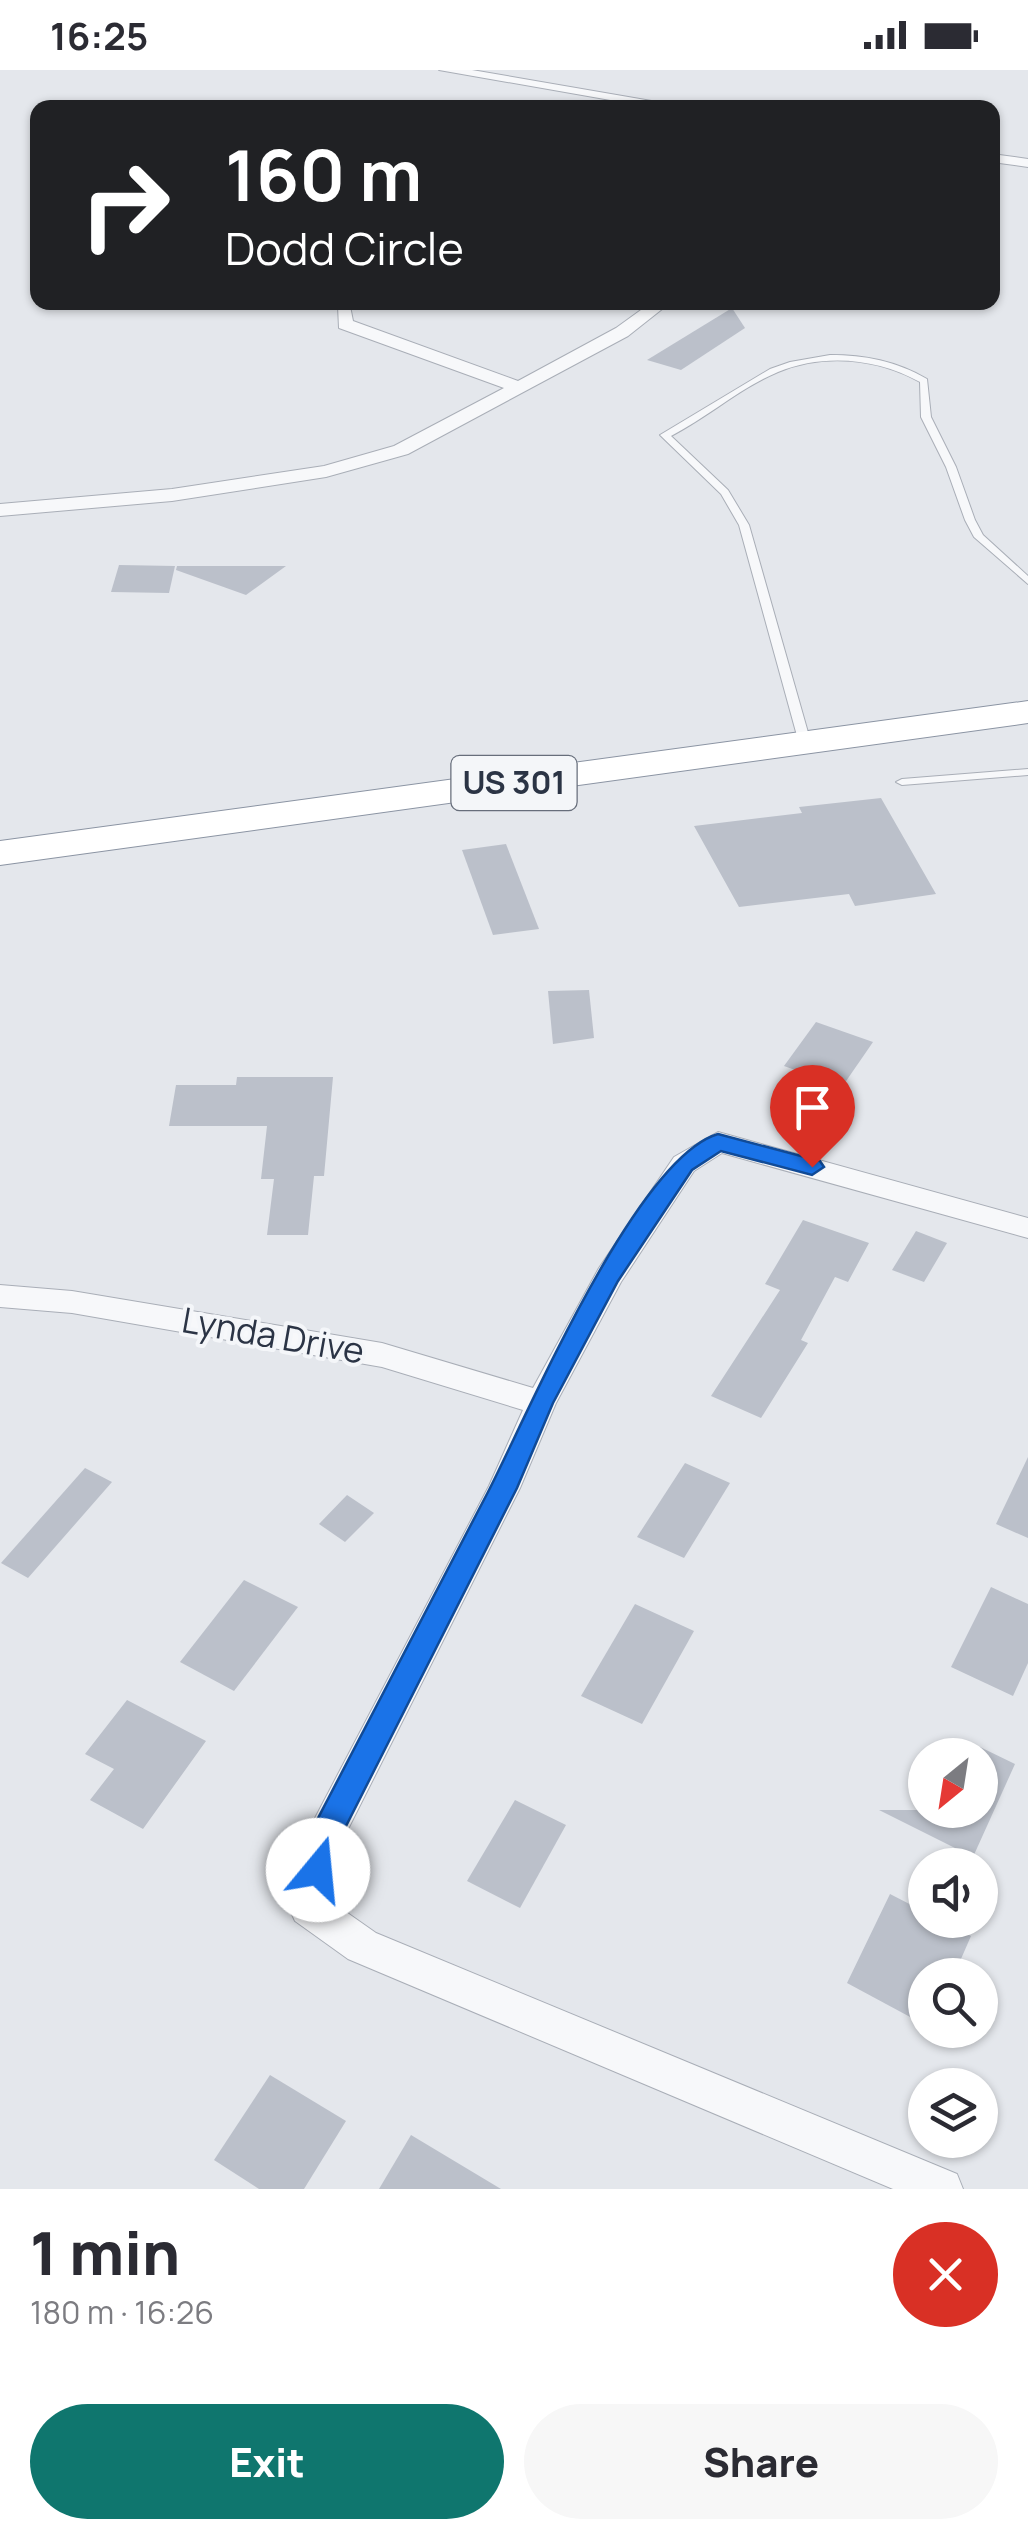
<!DOCTYPE html>
<meta charset="utf-8">
<style>
body{margin:0;font-family:Manrope,sans-serif;background:#f7f7f7;color:#2b2b33;height:100vh;display:flex;flex-direction:column;font-size:38px;white-space:nowrap}
*{box-sizing:border-box;margin:0}
p{font-size:32px;color:#7c7c81}
.icon{flex:none;width:55px;height:55px;fill:none;stroke:currentColor;stroke-width:2;stroke-linecap:round;stroke-linejoin:round}
.map{position:relative;height:2119px;overflow:hidden}
.details{display:flex;flex-direction:column;background:#fff;flex:1}
.details>*{flex:none}
.guide{position:absolute;left:30px;top:30px;width:970px;height:210px;border-radius:20px;box-shadow:0 2px 8px #0004;background:#202124;color:#fff;overflow:hidden}
.needle{width:65px;rotate:210deg}
.fabs{position:absolute;left:908px;top:1668px;display:grid;gap:20px}
.fabs a{display:grid;place-items:center;width:90px;height:90px;border-radius:50%;background:#fff;box-shadow:0 2px 8px #0004;font-size:50px}
.pin{position:absolute;display:grid;place-items:center;width:85px;height:85px;color:#fff;margin:-102px -42px;border-radius:50% 50% 50% 0;rotate:-45deg;box-shadow:0 0 10px #0007}
.pin .icon{rotate:45deg}
.me{position:absolute;width:110px;margin:-55px;rotate:17deg;stroke-linejoin:round;filter:drop-shadow(0 0 8px #0008)}
.turn{display:flex;align-items:center;gap:35px;height:210px;padding:0 30px;font-size:45px}
.turn .icon{width:130px;height:130px;stroke-width:2.5}
.turn b{display:block;font-size:70px;line-height:85px}
.round{display:grid;place-items:center;flex:none;width:105px;height:105px;border-radius:52px;background:#f7f7f7}
.overview{display:flex;align-items:center;justify-content:space-between;height:170px;padding:0 30px}
h1{font-size:60px;font-weight:800;line-height:75px}
.button{display:flex;gap:20px;margin-top:auto;padding:20px 30px}
.button a{flex:1;height:115px;border-radius:60px;background:#0f766e;color:#fff;font-size:40px;font-weight:800;line-height:115px;text-align:center}
.button a+a{background:#f7f7f7;color:#2b2b33}
.status{display:flex;justify-content:space-between;align-items:center;height:70px;padding:0 50px;background:#fff;direction:ltr}
.status svg{height:28px;fill:currentColor}
.map>svg:first-child{display:block}
.building{fill:#bbc0ca}
.lines{fill:none;stroke-linecap:round;stroke-linejoin:round}
.service-casing{stroke:#a9aeb7;stroke-width:2}
.minor-casing{stroke:#a9aeb7;stroke-width:2}
.trunk-casing{stroke:#8b94a3;stroke-width:2}
.service{fill:#f7f8fa;fill-rule:evenodd}
.minor{fill:#f7f8fa;fill-rule:evenodd}
.trunk{fill:#fff;fill-rule:evenodd}
.route{fill:#1a73e8;stroke:#114b97;stroke-width:2.5}
.labels{text-anchor:middle;stroke-width:8;stroke-linejoin:round;paint-order:stroke}
.shield{fill:#f4f6f9;stroke:#676e7b;stroke-width:2.5}
.shield-label{font-size:32px;font-weight:bold;fill:#2b3445}
.street-label{font-size:35px;fill:#2b3445;stroke:#f4f6f9}
</style>
<div class="status"><b>16:25</b><svg viewBox="0 0 49 12"><path d="M0 12V9h3v3zM5 12V6h3v6zM10 12V3h3v9zM15 12V0h3v12zM26 1h20v11H26zM47 4h2v5h-2z"/></svg></div>
<div class="map">
<svg width="1028" height="2119" viewBox="0 0 1028 2119">
<rect width="100%" height="100%" fill="#e4e7ec"/>
<!-- building -->
<g class="building">
<path d="M 732,238 L 745,258 L 681,300 L 647,290 Z"/>
<path d="M 119,495 L 175,496 L 169,523 L 111,522 Z"/>
<path d="M 177,496 L 286,496 L 246,525 L 176,500 Z"/>
<path d="M 881,728 L 936,824 L 855,836 L 849,824 L 739,837 L 694,756 L 802,743 L 799,737 Z"/>
<path d="M 506,774 L 539,859 L 493,865 L 462,780 Z"/>
<path d="M 589,920 L 594,968 L 553,974 L 548,921 Z"/>
<path d="M 816,952 L 873,972 L 842,1017 L 784,996 Z"/>
<path d="M 237,1007 L 333,1007 L 324,1106 L 314,1106 L 308,1165 L 267,1165 L 274,1109 L 261,1109 L 267,1056 L 169,1056 L 176,1015 L 236,1015 Z"/>
<path d="M 803,1150 L 869,1173 L 848,1212 L 835,1207 L 801,1270 L 808,1273 L 761,1348 L 711,1326 L 780,1220 L 765,1214 Z"/>
<path d="M 916,1161 L 947,1173 L 924,1212 L 892,1200 Z"/>
<path d="M 1028,1387 L 1028,1468 L 996,1454 Z"/>
<path d="M 685,1393 L 730,1413 L 684,1488 L 637,1467 Z"/>
<path d="M 85,1398 L 112,1412 L 28,1508 L 1,1493 Z"/>
<path d="M 347,1425 L 374,1443 L 345,1472 L 319,1454 Z"/>
<path d="M 244,1510 L 298,1537 L 234,1621 L 180,1592 Z"/>
<path d="M 991,1517 L 1028,1534 L 1028,1593 L 1013,1626 L 951,1597 Z"/>
<path d="M 635,1534 L 694,1561 L 642,1654 L 581,1626 Z"/>
<path d="M 127,1630 L 206,1671 L 143,1759 L 90,1730 L 114,1699 L 85,1684 Z"/>
<path d="M 980,1677 L 1015,1694 L 973,1787 L 879,1740 L 980,1740 Z"/>
<path d="M 515,1730 L 566,1755 L 520,1838 L 467,1811 Z"/>
<path d="M 890,1824 L 925,1842 L 925,1850 L 940,1850 L 971,1866 L 954,1905 L 925,1905 L 925,1955 L 847,1913 Z"/>
<path d="M 270,2005 L 346,2051 L 304,2119 L 259,2119 L 214,2090 Z"/>
<path d="M 411,2065 L 501,2119 L 379,2119 Z"/>
</g>
<g class="lines">
<defs>
<g id="service">
<path d="M 830,285 C 865,285 896,291 927,309 L 931,347 L 956,397 L 975,450 L 983,465 L 1028,506 L 1028,514 L 974,467 L 965,450 L 946,397 L 921,347 L 920,312 C 877,288 824,283 778,302 C 740,318 708,347 671,366 L 728,420 L 749,455 L 811,673 L 805,676 L 799,673 L 739,455 L 721,424 L 660,365 L 770,299 L 790,292 Z"/>
<path d="M 1028,699 L 1028,705 L 902,715 L 896,712 L 902,709 Z"/>
</g>
<g id="minor">
<path d="M 439,0 L 472,0 L 692,38 L 656,38 Z"/>
<path d="M 992,84 L 1028,89 L 1028,97 L 992,92 Z"/>
<path d="M 652,232 L 671,232 L 628,266 L 408,384 L 326,407 L 172,431 L 0,446 L 0,434 L 172,419 L 324,396 L 394,376 L 504,318 L 339,258 L 338,236 L 350,236 L 353,251 L 518,311 L 616,258 Z"/>
<path d="M 718,1062 L 1028,1148 L 1028,1168 L 722,1083 L 694,1101 L 621,1212 L 556,1333 L 520,1418 L 345,1765 L 329,1830 L 376,1863 L 957,2104 L 963,2119 L 893,2119 L 348,1889 L 295,1851 L 289,1838 L 314,1750 L 489,1416 L 523,1340 L 382,1297 L 72,1243 L 0,1237 L 0,1215 L 72,1221 L 382,1273 L 533,1318 L 599,1198 L 674,1087 Z"/>
</g>
<path id="trunk" d="M 1028,631 L 1028,653 L 0,795 L 0,771 Z"/>
</defs>
<!-- service casing -->
<use href="#service" class="service-casing"/>
<!-- minor casing -->
<use href="#minor" class="minor-casing"/>
<!-- trunk casing -->
<use href="#trunk" class="trunk-casing"/>
<!-- service -->
<use href="#service" class="service"/>
<!-- minor -->
<use href="#minor" class="minor"/>
<!-- trunk -->
<use href="#trunk" class="trunk"/>
</g>
<!-- route -->
<path class="route" d="M 718,1064 L 820,1091 L 824,1097 L 812,1105 L 721,1081 L 692,1100 L 618,1211 L 553,1333 L 517,1418 L 342,1764 L 329,1810 L 318,1814 L 307,1810 L 302,1800 L 316,1752 C 374,1642 431,1532 488,1422 C 528,1344 636,1088 718,1064 Z"/>
<g class="labels">
<!-- shield labels -->
<rect class="shield" x="451.5" y="686" width="125" height="54" rx="8"/>
<g class="shield-label">
<text x="514" y="724">US 301</text>
</g>
<!-- street labels -->
<g class="street-label">
<text transform="translate(273 1266) rotate(10)" y="12">Lynda Drive</text>
</g>
</g>
</svg>
<div class="fabs">
<a><svg class="needle" viewBox="-14 -14 28 28"><path d="M0-13l5 13h-10z" fill="#e53935"/><path d="M0 13l5-13h-10z" fill="#7c7c81"/></svg></a>
<a><svg class="icon" aria-label="sound" viewBox="0 0 24 24"><path d="M4 9h4l5-4v14l-5-4H4zM17 9q2 3 0 6"/></svg></a>
<a><svg class="icon" aria-label="search" viewBox="0 0 24 24"><circle cx="10" cy="10" r="6"/><path d="M15 15l6 6"/></svg></a>
<a><svg class="icon" aria-label="layers" viewBox="0 0 24 24"><path d="M12 4l9 5-9 5-9-5zM3 14l9 5 9-5"/></svg></a>
</div>
<div class="pin" style="left:812px;top:1097px;background:#d93025"><svg class="icon" aria-label="arrive" viewBox="0 0 24 24"><path d="M6 21V4h12l-3 4 3 4H6"/></svg></div>
<svg class="me" style="left:318px;top:1800px" viewBox="-20 -20 40 40"><circle r="19" fill="#fff"/><path d="M0-13L10 11 0 6-10 11z" fill="#1a73e8"/></svg>
<div class="guide">
<div class="turn"><svg class="icon" aria-label="right" viewBox="0 0 24 24"><path d="M7 20v-9h11M14 6l5 5-5 5"/></svg><div><b>160 m</b>Dodd Circle</div></div>
</div>
</div>
<section class="details">
<div class="overview"><div><h1>1 min</h1><p>180 m · 16:26</p></div><a class="round" style="background:#d93025;color:#fff"><svg class="icon" aria-label="close" viewBox="0 0 24 24"><path d="M6 6l12 12M18 6L6 18"/></svg></a></div>
<div class="button"><a>Exit</a><a>Share</a></div>
</section>
